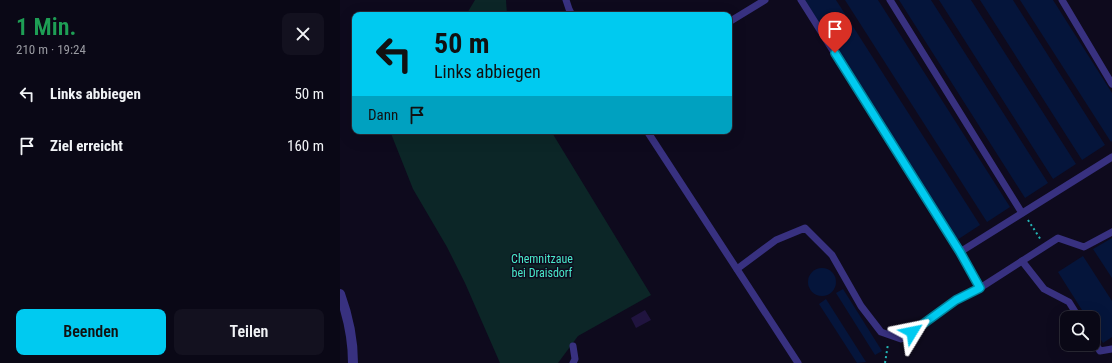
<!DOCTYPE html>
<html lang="de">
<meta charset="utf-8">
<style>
body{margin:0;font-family:"Roboto Condensed",sans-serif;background:#13111f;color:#f1f3f6;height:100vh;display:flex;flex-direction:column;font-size:15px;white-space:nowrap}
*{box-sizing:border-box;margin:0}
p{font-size:13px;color:#999aa1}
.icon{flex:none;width:22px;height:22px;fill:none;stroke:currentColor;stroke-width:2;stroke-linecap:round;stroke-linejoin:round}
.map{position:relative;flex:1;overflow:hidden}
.drawer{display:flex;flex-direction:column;background:#0a0816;width:340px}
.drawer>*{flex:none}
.banner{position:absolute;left:12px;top:12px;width:380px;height:122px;border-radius:8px;box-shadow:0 4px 16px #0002,0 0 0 1px #2a2935;background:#00caf0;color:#111;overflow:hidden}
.controls{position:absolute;left:720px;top:311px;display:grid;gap:8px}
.controls a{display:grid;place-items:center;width:40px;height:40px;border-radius:8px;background:#0a0816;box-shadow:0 4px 16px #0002,0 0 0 1px #2a2935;font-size:20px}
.pin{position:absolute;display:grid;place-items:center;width:34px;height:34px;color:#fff;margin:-41px -17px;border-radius:50% 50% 50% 0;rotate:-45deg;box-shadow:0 0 4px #0007}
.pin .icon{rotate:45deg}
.me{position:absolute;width:44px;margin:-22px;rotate:55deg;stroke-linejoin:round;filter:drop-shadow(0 0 3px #0008)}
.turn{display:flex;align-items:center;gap:14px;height:84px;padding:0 16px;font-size:18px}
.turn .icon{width:52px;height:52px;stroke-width:2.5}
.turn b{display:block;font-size:28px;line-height:34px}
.then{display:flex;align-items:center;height:38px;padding:0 16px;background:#0003;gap:8px;font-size:15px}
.round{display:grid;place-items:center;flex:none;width:42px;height:42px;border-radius:8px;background:#13111f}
.summary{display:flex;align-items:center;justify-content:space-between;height:68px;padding:0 16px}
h1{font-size:24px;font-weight:600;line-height:30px;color:#1e9e55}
.primary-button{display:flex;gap:8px;margin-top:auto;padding:8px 16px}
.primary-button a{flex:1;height:46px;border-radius:8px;background:#00caf0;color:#111;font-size:16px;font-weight:600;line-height:46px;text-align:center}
.primary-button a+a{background:#13111f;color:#f1f3f6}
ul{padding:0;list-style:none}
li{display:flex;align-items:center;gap:12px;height:52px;padding:0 16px}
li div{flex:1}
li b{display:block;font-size:15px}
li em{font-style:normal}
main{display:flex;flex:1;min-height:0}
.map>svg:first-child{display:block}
.green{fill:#0c2627}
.water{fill:#05153b}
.building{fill:#20143f}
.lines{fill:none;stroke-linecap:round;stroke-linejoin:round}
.path{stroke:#23b6b6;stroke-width:2;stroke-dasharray:2 3;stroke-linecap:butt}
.service{stroke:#383180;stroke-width:7}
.minor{stroke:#383180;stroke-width:10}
.route-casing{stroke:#00839c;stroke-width:10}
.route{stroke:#00caf0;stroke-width:7}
.labels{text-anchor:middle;stroke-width:3;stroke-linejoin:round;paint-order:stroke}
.park-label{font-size:12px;fill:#49e8ca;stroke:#0e0a1d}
</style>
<main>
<section class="drawer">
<div class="summary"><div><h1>1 Min.</h1><p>210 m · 19:24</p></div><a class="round"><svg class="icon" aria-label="close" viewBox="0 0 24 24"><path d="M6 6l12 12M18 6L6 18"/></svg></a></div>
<ul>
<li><svg class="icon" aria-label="left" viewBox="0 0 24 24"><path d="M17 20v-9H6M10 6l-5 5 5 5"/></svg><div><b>Links abbiegen</b></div><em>50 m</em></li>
<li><svg class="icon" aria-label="arrive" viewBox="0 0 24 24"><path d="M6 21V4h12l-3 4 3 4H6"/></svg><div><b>Ziel erreicht</b></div><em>160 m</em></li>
</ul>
<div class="primary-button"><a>Beenden</a><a>Teilen</a></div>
</section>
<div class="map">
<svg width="772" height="363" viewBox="0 0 772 363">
<rect width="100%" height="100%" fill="#0e0a1d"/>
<!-- green -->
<g class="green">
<path d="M 135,0 L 166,0 L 167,15 L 126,15 Z"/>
<path d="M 50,131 L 211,131 L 311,295 L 238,336 L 218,363 L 160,363 L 125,283 L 107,247 L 73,189 Z"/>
</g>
<!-- water -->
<g class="water">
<path d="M 464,0 L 496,0 L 640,225 L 617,240 Z"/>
<path d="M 505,0 L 538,0 L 670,207 L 647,222 Z"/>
<path d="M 559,0 L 591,0 L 708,183 L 685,198 Z"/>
<path d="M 599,0 L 631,0 L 736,164 L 713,179 Z"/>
<path d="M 640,0 L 673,0 L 765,145 L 742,160 Z"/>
<path d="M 680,0 L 713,0 L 772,93 L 772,141 L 771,142 Z"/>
<path d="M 772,238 L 772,278 L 753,249 Z"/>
<path d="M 743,256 L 772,301 L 772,337 L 763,343 L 753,327 L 753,318 L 747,318 L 718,272 Z"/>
<circle cx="482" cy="282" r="14"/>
<path d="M 503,289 L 542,351 L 535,355 L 496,293 Z"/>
<path d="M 486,299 L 526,362 L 517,363 L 479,304 Z"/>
</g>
<!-- building -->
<path class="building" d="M 305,310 L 311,320 L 296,328 L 291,318 Z"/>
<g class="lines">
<!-- path -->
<g class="path">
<path d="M 688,220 L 701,240"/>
<path d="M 545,363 L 548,344"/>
</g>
<!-- service -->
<g class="service">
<path d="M 226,0 L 229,9 L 232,15"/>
<path d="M 461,0 L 620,252"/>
<path d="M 550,0 L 682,213"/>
<path d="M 722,0 L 772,84"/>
<path d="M 389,22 L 425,0"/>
<path d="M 307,131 L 458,363"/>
<path d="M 682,261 L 704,289 L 729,302 L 739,318"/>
<path d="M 397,269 L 436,240 L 465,228 L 492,255 L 521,306 L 541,332 L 561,339 L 616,300 L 640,288 L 718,238 L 744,247 L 772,232"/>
<path d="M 640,288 L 620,252 L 772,157"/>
<path d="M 753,340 L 760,351 L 772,349"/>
<path d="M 233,363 L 235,359 L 233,346"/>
</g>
<!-- minor -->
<path class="minor" d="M 0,294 C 8,316 13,340 13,363"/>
</g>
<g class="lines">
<defs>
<path id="route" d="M 495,53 L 620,252 L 640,288 L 616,300 L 572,332"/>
</defs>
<!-- route casing -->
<use href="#route" class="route-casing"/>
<!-- route -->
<use href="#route" class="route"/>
</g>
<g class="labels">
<!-- park labels -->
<g class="park-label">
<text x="202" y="263">Chemnitzaue<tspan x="202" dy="14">bei Draisdorf</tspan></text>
</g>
</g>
</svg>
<div class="controls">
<a><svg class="icon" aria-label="search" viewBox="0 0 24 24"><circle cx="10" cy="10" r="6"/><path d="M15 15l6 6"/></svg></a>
</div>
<div class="pin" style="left:495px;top:53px;background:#d93025"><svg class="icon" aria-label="arrive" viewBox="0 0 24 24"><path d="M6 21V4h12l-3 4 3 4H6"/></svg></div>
<svg class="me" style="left:572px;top:332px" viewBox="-20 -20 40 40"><path d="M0-17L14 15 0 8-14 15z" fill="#00caf0" stroke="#fff" stroke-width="4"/></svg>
<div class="banner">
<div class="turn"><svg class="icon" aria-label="left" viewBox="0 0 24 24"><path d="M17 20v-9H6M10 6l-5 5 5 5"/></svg><div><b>50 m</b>Links abbiegen</div></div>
<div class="then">Dann<svg class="icon" aria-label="arrive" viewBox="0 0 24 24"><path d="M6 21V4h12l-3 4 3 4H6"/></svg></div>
</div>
</div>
</main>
